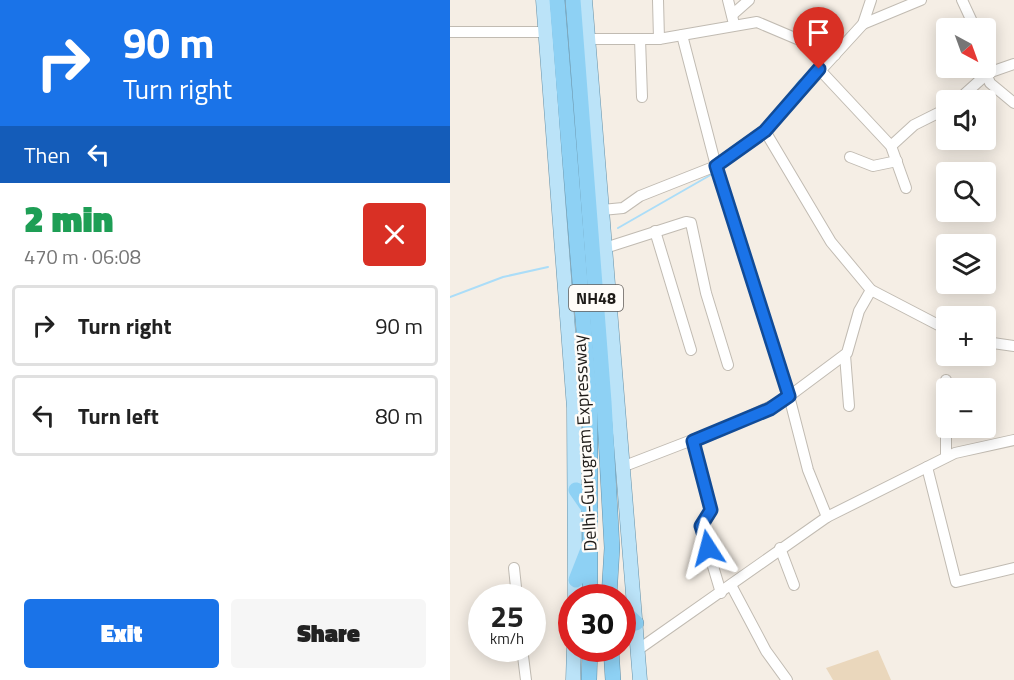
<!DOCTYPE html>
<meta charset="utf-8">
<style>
body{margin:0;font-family:"Titillium Web",sans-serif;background:#f6f6f6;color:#222;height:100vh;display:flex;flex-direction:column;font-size:22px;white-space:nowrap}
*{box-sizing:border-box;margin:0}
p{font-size:20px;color:#767676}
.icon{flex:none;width:33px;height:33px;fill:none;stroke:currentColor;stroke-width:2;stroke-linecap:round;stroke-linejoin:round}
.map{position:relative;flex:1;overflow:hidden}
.panel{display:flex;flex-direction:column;background:#fff;width:450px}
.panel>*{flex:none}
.top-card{background:#1a73e8;color:#fff;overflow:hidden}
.needle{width:39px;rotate:139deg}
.fabs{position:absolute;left:486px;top:18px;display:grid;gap:12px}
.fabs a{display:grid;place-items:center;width:60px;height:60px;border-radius:6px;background:#fff;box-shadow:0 3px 15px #0003;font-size:30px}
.speed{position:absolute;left:18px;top:584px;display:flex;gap:12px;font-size:30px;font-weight:700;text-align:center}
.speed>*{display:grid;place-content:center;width:78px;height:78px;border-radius:50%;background:#fff;box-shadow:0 3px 15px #0003;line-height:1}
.speed small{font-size:15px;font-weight:400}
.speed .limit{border:9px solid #d22;background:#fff;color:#111}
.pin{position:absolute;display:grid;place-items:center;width:51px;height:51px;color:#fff;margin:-62px -26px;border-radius:50% 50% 50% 0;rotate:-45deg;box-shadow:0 0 6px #0007}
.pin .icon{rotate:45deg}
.me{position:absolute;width:66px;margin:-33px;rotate:351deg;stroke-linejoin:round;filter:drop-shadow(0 0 4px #0008)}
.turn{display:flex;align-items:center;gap:21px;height:126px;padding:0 24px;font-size:27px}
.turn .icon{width:78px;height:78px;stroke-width:2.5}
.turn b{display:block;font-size:42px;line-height:51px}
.then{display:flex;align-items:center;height:57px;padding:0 24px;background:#0003;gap:12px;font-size:22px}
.round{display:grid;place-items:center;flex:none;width:63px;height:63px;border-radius:6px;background:#f6f6f6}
.head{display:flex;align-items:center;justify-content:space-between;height:102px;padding:0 24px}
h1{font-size:36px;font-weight:800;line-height:45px;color:#1e9e55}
.cta{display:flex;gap:12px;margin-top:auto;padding:12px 24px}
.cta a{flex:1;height:69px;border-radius:6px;background:#1a73e8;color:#fff;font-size:24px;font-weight:800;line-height:69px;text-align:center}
.cta a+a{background:#f6f6f6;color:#222}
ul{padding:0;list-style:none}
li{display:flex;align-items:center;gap:18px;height:81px;margin:0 12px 9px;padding:0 12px;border:3px solid #e0e0e0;border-radius:6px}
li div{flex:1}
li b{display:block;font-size:22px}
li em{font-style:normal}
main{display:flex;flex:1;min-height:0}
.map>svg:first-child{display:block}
.green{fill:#ead7bc}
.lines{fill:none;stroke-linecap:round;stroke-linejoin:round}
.stream{stroke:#abddf8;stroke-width:2}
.minor-casing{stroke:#c1bbb2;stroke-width:12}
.major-casing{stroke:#6791a7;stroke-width:15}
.highway-casing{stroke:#6791a7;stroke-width:16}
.minor{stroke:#fff;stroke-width:10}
.major{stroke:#bbe3f8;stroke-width:14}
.highway{stroke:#8ed1f4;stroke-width:15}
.route-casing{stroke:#114b97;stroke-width:15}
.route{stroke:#1a73e8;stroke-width:10}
.labels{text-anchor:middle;stroke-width:5;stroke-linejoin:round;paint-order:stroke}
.shield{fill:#fffcf8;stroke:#625e5b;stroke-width:1.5}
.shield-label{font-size:16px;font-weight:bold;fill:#1e1b18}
.street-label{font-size:18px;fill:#1e1b18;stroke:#fffcf8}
</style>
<main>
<section class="panel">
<div class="top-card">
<div class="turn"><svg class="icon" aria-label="right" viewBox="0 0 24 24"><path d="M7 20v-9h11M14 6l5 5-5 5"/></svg><div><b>90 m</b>Turn right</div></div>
<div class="then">Then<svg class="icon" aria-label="left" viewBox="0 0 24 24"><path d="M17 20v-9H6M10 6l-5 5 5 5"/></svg></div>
</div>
<div class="head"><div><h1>2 min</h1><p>470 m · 06:08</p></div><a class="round" style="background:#d93025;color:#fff"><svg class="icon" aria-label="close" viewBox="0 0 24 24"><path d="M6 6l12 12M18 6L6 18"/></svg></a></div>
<ul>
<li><svg class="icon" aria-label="right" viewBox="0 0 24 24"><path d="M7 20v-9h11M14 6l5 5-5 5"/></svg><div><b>Turn right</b></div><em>90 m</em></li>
<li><svg class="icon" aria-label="left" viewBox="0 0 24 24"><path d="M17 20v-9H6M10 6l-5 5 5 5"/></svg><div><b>Turn left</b></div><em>80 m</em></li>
</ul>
<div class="cta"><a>Exit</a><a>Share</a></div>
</section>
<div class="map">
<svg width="564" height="680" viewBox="0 0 564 680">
<rect width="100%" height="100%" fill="#f5eee5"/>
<!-- green -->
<path class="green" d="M 428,650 L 441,680 L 383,680 L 376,668 Z"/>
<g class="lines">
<!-- stream -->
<g class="stream">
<path d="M 329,108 L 349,81 L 366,68"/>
<path d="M 168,228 L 264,173"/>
<path d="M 0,297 L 53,277 L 98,267"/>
</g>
<defs>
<g id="minor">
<path d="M 208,0 L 209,39"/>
<path d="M 278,0 L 284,24"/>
<path d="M 512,0 L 525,28"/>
<path d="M 282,15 L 299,0"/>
<path d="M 413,24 L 471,0"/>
<path d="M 0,32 L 96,32"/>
<path d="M 232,35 L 266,166 L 339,396 L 358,470 L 377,517"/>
<path d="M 139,39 L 209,39 L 307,22 L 385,55"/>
<path d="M 190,39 L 192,97"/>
<path d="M 534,68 L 540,83 L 564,103"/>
<path d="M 369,69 L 441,146 L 456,188"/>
<path d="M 508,100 L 538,73 L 564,64"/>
<path d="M 315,131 L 381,242 L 421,290 L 496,329"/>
<path d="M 441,146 L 464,125 L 496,109"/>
<path d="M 400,157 L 423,166 L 447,161"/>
<path d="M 152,210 L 173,208 L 190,196 L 266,166 L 315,131 L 413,24 L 421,0"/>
<path d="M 205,231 L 241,350"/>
<path d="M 155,248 L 236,222 L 241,223 L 256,293 L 278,365"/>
<path d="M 536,342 L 564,346"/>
<path d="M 395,355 L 399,406"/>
<path d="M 243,441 L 261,510 L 251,526 L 271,593"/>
<path d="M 496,457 L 496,380"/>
<path d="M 172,467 L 281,425 L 334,400 L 397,353 L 409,311 L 421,290"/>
<path d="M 477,467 L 506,582 L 564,568"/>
<path d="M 330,548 L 344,585"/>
<path d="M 64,568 L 67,597"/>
<path d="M 281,585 L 316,651 L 337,680"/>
<path d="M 72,648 L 76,680"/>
<path d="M 189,649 L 377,517 L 505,453 L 564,440"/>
</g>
<g id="major">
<path d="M 93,0 L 124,408 L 125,597"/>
<path d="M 135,0 L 190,680"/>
<path d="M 123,680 L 124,648"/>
</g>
<g id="highway">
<path d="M 107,0 L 140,405 L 140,597"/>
<path d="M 123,0 L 154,402 L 162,548 L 159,597"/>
<path d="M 126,490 L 140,510"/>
<path d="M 126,580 L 137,552"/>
<path d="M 172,610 L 186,623"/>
<path d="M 161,648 L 163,680"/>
<path d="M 139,680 L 140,648"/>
</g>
</defs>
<!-- minor casing -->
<use href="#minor" class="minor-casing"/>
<!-- major casing -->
<use href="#major" class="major-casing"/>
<!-- highway casing -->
<use href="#highway" class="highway-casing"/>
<!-- minor -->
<use href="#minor" class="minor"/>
<!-- major -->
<use href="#major" class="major"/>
<!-- highway -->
<use href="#highway" class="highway"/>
</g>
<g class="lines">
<defs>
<path id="route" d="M 258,548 L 251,526 L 261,510 L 243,441 L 320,409 L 339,396 L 266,166 L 315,131 L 369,69"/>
</defs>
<!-- route casing -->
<use href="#route" class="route-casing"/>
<!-- route -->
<use href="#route" class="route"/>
</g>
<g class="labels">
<!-- shield labels -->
<rect class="shield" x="119" y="285" width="54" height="26" rx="4.5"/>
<g class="shield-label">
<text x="146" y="304">NH48</text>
</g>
<!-- street labels -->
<g class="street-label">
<text transform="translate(135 443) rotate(-93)" y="6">Delhi-Gurugram Expressway</text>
</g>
</g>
</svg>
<div class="fabs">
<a><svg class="needle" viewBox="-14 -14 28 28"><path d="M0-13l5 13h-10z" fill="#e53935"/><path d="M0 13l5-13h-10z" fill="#767676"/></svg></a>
<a><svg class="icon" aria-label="sound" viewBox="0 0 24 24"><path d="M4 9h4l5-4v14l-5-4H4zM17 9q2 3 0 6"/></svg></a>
<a><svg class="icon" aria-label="search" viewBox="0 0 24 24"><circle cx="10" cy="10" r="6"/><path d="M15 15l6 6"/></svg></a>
<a><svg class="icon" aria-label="layers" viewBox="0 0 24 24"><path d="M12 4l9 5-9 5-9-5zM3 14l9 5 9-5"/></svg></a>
<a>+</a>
<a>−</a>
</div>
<div class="speed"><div>25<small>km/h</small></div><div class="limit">30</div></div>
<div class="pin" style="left:369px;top:69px;background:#d93025"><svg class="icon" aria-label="arrive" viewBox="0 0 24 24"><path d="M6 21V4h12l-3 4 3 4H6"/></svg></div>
<svg class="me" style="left:258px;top:548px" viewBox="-20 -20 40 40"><path d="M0-17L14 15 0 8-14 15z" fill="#1a73e8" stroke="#fff" stroke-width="4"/></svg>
</div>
</main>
